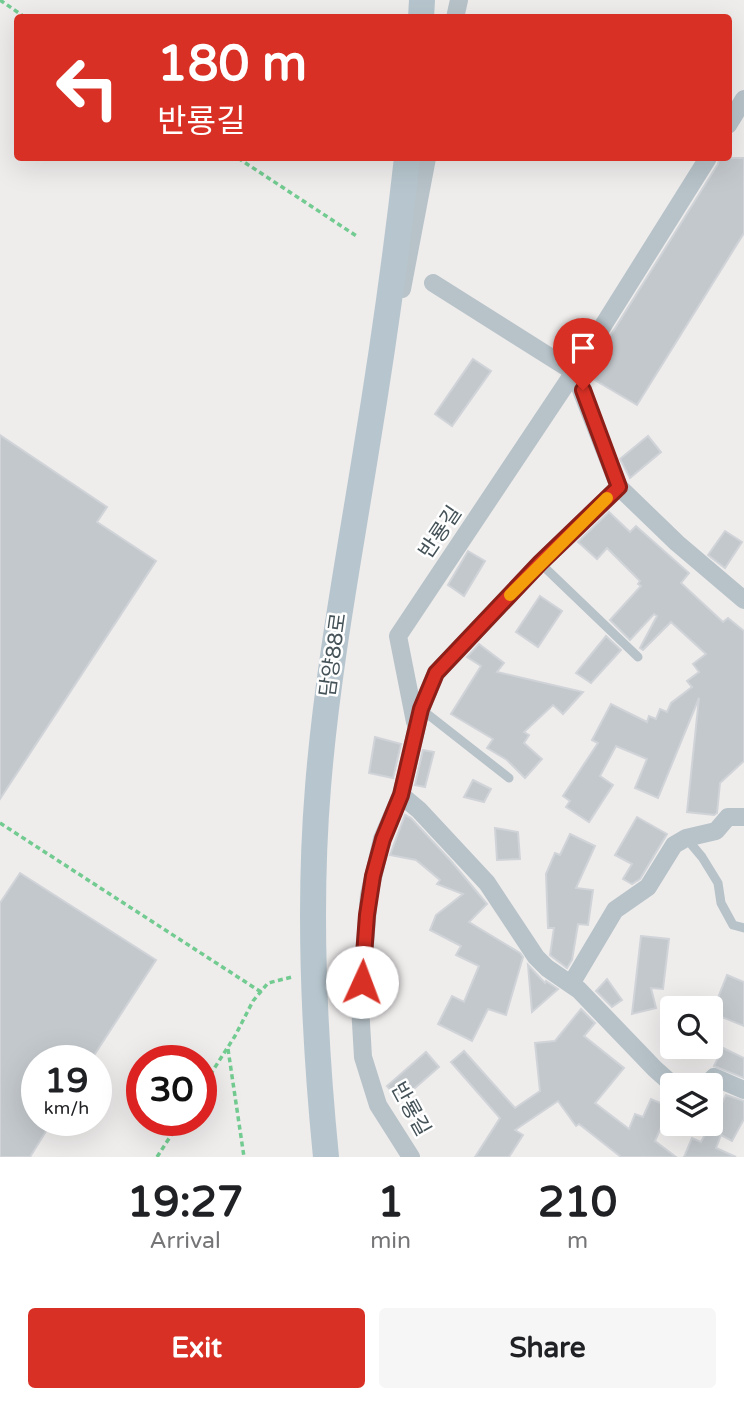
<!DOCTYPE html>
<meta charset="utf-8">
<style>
body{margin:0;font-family:"Varela Round","Noto Sans KR",sans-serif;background:#f6f6f6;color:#202124;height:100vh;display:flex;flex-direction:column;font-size:26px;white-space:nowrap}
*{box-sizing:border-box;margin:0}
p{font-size:23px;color:#757577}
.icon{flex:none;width:38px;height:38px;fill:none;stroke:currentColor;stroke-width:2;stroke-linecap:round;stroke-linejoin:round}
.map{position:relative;height:1157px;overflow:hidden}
.sheet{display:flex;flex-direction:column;background:#fff;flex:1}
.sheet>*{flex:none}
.hud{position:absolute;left:14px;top:14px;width:718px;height:147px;border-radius:7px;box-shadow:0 7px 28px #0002;background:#d93025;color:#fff;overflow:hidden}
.tools{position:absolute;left:660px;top:996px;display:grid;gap:14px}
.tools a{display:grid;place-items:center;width:63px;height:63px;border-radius:7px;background:#fff;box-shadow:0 7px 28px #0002;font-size:35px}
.speed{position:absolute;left:21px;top:1045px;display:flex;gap:14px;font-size:35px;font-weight:700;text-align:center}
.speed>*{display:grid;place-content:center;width:91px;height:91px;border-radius:50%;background:#fff;box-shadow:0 7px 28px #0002;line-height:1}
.speed small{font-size:18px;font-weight:400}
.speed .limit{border:10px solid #d22;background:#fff;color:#111}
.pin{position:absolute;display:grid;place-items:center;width:60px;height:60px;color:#fff;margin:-72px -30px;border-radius:50% 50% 50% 0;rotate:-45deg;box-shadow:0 0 7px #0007}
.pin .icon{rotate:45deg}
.me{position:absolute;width:77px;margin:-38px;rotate:2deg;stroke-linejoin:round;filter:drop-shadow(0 0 5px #0008)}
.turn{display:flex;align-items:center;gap:24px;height:147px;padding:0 28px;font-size:32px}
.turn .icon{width:91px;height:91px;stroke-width:2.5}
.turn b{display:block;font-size:49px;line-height:60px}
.eta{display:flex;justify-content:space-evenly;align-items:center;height:119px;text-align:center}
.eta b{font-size:42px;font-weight:700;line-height:49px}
.action{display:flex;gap:14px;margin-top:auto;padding:14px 28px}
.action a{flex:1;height:80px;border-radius:7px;background:#d93025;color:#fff;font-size:28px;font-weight:700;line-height:80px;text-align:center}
.action a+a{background:#f6f6f6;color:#202124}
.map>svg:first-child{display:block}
.building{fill:#c3c8cc;stroke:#d0d4d8;stroke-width:2}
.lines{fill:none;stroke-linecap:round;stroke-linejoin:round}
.path{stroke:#72cb90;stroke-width:3.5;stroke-dasharray:5 3.5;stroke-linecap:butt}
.service{stroke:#b7c3c9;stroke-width:9}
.minor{stroke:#b7c3c9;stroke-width:18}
.secondary{stroke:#b7c6ce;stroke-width:26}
.route-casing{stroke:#8d1f18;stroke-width:18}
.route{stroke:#d93025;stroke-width:12}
.slow{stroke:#f59e0b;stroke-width:12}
.labels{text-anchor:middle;stroke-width:5;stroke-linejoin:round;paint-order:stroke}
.street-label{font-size:21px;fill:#455359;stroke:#fff}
</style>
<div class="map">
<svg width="744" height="1157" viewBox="0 0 744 1157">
<rect width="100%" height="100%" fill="#efecec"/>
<!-- building -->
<g class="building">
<path d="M 719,158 L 744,158 L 744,233 L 637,405 L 588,376 L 587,373 L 718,164 Z"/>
<path d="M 473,359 L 491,371 L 452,426 L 435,414 Z"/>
<path d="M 0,435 L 107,507 L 97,522 L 156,561 L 0,799 Z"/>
<path d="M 648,436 L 661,452 L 630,478 L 620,459 Z"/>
<path d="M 609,512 L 630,532 L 636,526 L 689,573 L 681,583 L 723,622 L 728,618 L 744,631 L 744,761 L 720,783 L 717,813 L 714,815 L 687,812 L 699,698 L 658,798 L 635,788 L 647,759 L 616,746 L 600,776 L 613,785 L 589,822 L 566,807 L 570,801 L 563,796 L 598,743 L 592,740 L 611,704 L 647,722 L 649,716 L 656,719 L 660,709 L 667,712 L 671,703 L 692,687 L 687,681 L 699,672 L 693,664 L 706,654 L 671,622 L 643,650 L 640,648 L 657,616 L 654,614 L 630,640 L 610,620 L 641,586 L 638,584 L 640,581 L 607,548 L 597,559 L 578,542 Z"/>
<path d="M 725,531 L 742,542 L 725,568 L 708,555 Z"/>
<path d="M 468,551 L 485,561 L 464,596 L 448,585 Z"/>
<path d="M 540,596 L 562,611 L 538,647 L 516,632 Z"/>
<path d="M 606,636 L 621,650 L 591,683 L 576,673 Z"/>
<path d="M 479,644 L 504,663 L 497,672 L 583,692 L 563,714 L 553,705 L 524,732 L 529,735 L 524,743 L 542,759 L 525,778 L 507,760 L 487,748 L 493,739 L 451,714 L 481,666 L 467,657 Z"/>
<path d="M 375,737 L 401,744 L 393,778 L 369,773 Z"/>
<path d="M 423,750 L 434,752 L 425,787 L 415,785 Z"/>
<path d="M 473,780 L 491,789 L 484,802 L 464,797 Z"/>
<path d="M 405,815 L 411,818 L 451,861 L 487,904 L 469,922 L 520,953 L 523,957 L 506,1015 L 488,1009 L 472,1041 L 438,1024 L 452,996 L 464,1002 L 479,966 L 456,955 L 461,946 L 430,930 L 436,915 L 463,894 L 437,884 L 440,880 L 416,860 L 390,855 Z"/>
<path d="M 637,817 L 667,834 L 640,879 L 632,884 L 623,879 L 632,864 L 615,855 Z"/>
<path d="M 495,828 L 518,832 L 520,859 L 497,860 Z"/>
<path d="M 570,834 L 595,846 L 576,888 L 593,890 L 588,925 L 578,924 L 572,960 L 567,968 L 550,955 L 554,928 L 548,928 L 546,874 L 555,853 L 560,855 Z"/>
<path d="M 20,873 L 156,960 L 91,1060 L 37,1060 L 37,1120 L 53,1120 L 30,1157 L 0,1157 L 0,903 Z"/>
<path d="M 641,936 L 669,939 L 663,989 L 651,988 L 656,1008 L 632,1014 Z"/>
<path d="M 528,965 L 545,983 L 546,981 L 558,989 L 532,1012 Z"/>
<path d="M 727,975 L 744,982 L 744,1026 L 712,1013 Z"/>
<path d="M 607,979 L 622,1000 L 612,1007 L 596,991 Z"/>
<path d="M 581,1009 L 595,1023 L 584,1036 L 624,1068 L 595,1103 L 629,1129 L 635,1114 L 643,1117 L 651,1099 L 670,1107 L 655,1141 L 676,1157 L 621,1157 L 579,1124 L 576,1126 L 558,1101 L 515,1130 L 523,1135 L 509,1157 L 475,1157 L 500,1118 L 451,1062 L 464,1051 L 515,1108 L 540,1091 L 535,1043 L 555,1041 Z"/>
<path d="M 723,1048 L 744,1058 L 744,1078 L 714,1066 Z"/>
<path d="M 426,1052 L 439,1067 L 400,1101 L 387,1086 Z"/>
<path d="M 726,1095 L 744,1101 L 744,1119 L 732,1141 L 721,1135 L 716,1148 L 736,1157 L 684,1157 L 692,1138 L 701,1142 Z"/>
</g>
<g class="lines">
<!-- path -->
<g class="path">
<path d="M 0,0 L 26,18"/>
<path d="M 238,158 L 358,237"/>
<path d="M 0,823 L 261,992"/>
<path d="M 228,1049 L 244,1157"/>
<path d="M 201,1089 L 235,1036 L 253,1001 L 268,983 L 292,977"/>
<path d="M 157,1157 L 181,1120"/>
</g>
<!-- service -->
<g class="service">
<path d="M 540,563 L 638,657"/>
<path d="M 421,709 L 509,778"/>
<path d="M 686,838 L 702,857 L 718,883 L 721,903 L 733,925 L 744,928"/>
</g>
<!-- minor -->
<g class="minor">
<path d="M 455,18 L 459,0"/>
<path d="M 728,125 L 744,99"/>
<path d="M 433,283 L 574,372 L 619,487 L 677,543 L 744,600"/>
<path d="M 402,289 L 427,158"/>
<path d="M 415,722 L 398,636 L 574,372 L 708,158"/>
<path d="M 401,795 L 419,810 L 487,883 L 536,957 L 547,968 L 579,990 L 655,1069 L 673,1085"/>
<path d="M 571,984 L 615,910 L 648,887 L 674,845 L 686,838 L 716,831 L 728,817 L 744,817"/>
<path d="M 706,1085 L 714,1077 L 744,1090"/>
<path d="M 411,1157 L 378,1105 L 363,1057 L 360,1006 L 369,895 L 382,839 L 401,795 L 421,709 L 436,673 L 540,563 L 619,487"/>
</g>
<!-- secondary -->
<g class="secondary">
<path d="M 421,18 L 422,0"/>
<path d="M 326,1157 C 314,1036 308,908 318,787 C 327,674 348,563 366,451 C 382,354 396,256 407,158"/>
</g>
</g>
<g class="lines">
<defs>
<path id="route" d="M 362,982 L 367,915 L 373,876 L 383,839 L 401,795 L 421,709 L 436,673 L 540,563 L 619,487 L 583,390"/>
</defs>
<!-- route casing -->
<use href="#route" class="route-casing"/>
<!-- route -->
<use href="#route" class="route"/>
<!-- slow -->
<path class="slow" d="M 510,595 L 607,498"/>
</g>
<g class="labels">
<!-- street labels -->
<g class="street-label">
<text transform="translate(440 532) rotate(-56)" y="7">반룡길</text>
<text transform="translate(333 655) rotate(-82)" y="7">담양88로</text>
<text transform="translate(411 1109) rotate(61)" y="7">반룡길</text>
</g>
</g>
</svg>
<div class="tools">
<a><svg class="icon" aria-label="search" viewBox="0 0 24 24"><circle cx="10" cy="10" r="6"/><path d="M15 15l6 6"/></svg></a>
<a><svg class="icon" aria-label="layers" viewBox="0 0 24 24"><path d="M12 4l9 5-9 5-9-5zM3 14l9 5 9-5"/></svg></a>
</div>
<div class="speed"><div>19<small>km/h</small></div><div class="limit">30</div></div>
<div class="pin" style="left:583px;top:390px;background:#d93025"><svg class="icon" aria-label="arrive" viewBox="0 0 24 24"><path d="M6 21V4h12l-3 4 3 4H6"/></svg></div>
<svg class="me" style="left:362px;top:982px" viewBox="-20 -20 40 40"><circle r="19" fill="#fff"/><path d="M0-13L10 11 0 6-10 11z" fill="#d93025"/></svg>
<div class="hud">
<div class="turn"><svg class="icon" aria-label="left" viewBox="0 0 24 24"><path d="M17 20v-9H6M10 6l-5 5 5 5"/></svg><div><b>180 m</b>반룡길</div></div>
</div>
</div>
<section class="sheet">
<div class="eta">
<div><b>19:27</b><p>Arrival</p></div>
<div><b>1</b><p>min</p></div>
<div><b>210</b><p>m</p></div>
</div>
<div class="action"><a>Exit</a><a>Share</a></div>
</section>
